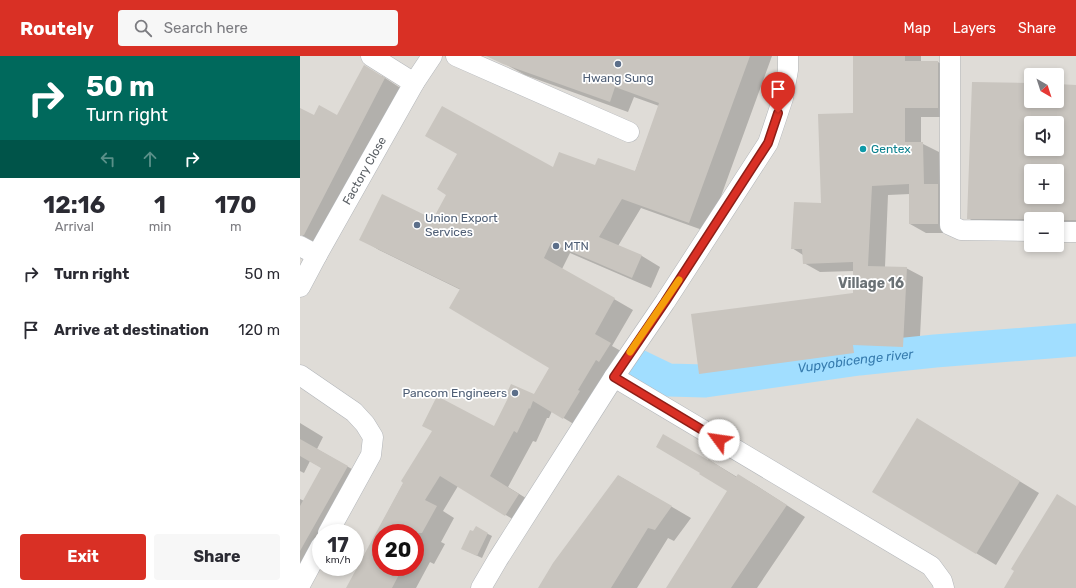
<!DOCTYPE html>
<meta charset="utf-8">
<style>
body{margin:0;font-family:Rubik,sans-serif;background:#f7f7f7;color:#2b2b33;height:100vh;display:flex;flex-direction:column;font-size:15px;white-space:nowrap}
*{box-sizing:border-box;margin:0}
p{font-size:13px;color:#7c7c81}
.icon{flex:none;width:22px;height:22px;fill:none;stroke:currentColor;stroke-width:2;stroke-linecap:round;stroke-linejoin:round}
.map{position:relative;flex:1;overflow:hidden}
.drawer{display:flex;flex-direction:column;background:#fff;width:300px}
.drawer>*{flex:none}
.guide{background:#00695c;color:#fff;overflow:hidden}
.needle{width:26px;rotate:141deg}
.fabs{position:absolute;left:724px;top:12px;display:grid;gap:8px}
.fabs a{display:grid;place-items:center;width:40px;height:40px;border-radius:4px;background:#fff;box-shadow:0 2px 6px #0003;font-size:20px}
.speed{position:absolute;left:12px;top:468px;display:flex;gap:8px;font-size:20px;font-weight:700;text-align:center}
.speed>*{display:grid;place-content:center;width:52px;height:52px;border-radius:50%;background:#fff;box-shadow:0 2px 6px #0003;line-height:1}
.speed small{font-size:10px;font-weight:400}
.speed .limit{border:6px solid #d22;background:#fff;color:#111}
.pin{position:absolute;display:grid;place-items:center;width:34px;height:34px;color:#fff;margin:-41px -17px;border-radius:50% 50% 50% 0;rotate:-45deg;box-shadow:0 0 4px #0007}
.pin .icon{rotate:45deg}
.me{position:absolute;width:44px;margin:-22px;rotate:301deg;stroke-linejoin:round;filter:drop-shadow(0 0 3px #0008)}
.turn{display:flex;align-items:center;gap:14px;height:84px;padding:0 20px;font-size:18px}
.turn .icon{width:52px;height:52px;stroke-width:2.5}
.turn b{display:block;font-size:28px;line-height:34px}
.lanes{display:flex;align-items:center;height:38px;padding:0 20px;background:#0003;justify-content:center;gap:20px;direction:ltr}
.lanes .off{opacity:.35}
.eta{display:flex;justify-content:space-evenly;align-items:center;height:68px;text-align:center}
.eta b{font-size:24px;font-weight:700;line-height:28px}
.cta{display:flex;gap:8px;margin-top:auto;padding:8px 20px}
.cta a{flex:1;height:46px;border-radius:4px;background:#d93025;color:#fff;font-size:16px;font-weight:700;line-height:46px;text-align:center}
.cta a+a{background:#f7f7f7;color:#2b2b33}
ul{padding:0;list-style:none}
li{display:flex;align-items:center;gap:12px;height:56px;padding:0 20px}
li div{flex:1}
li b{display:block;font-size:15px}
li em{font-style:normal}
header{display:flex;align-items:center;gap:24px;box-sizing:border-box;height:56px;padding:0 20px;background:#d93025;color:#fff}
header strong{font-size:19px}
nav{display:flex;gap:22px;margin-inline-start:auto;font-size:14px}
.search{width:280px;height:36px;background:#f7f7f7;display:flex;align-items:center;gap:10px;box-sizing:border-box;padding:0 14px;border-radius:4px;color:#7c7c81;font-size:15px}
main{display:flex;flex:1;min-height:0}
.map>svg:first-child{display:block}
.industrial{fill:#dfdcd7;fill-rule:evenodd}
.shadow{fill:#0003;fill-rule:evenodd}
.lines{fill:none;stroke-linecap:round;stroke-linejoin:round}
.river{stroke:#a1deff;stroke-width:33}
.building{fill:#c9c5bf;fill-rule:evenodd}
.minor-casing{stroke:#b3b6ba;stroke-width:21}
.minor{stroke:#fff;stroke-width:20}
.route-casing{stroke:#8d1f18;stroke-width:10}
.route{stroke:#d93025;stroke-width:7}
.slow{stroke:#f59e0b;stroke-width:7}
.service-dot{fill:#5c6f8a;stroke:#fff;stroke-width:1.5}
.culture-dot{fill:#0f9aa8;stroke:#fff;stroke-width:1.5}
.labels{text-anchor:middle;stroke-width:3.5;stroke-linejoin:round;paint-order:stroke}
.service-label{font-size:12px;fill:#4e5e75;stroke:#fff;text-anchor:start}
.culture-label{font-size:12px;fill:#0d838f;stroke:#fff;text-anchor:start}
.street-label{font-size:12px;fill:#5a5f64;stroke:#fff}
.water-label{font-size:13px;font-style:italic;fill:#367bae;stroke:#fff}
.quarter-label{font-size:14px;font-weight:bold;fill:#6b7276;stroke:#fff}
</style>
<header>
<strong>Routely</strong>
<div class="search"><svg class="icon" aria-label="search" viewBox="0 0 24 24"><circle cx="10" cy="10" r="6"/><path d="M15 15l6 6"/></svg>Search here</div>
<nav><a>Map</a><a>Layers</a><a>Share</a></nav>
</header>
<main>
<section class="drawer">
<div class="guide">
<div class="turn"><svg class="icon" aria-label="right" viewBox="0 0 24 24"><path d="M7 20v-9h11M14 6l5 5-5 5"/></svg><div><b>50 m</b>Turn right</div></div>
<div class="lanes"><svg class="icon off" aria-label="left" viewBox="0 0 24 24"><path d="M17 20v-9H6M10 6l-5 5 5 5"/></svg><svg class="icon off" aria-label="ahead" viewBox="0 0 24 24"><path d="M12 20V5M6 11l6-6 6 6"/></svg><svg class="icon" aria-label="right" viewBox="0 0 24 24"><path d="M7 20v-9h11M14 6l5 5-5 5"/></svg></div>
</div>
<div class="eta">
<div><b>12:16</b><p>Arrival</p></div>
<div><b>1</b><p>min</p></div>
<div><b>170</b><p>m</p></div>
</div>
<ul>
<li><svg class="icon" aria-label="right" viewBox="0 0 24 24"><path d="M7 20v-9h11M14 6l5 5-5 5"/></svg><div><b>Turn right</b></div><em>50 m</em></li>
<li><svg class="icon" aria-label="arrive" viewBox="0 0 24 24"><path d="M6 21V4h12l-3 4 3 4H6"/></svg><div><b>Arrive at destination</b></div><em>120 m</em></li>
</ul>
<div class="cta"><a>Exit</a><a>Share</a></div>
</section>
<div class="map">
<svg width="776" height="532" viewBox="0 0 776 532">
<rect width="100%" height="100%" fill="#eeeae2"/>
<!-- industrial -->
<path class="industrial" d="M 0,0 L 776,0 L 776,532 L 0,532 ZM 731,19 L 757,19 L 757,45 L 731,45 ZM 731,67 L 757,67 L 757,93 L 731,93 ZM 731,115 L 757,115 L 757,141 L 731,141 ZM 731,163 L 757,163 L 757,189 L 731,189 ZM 21,477 L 55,477 L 55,511 L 21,511 ZM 81,477 L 115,477 L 115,511 L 81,511 Z"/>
<!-- shadow -->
<g class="shadow">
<path d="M 210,0 L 472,0 L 408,176 L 341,152 L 318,190 L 342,200 L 360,211 L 351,232 L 270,197 L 262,213 L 333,254 L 312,290 L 328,299 L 282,373 L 252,355 L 249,362 L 247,362 L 236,386 L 233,385 L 208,431 L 237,449 L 224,470 L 158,430 L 143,455 L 154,462 L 141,486 L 145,488 L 134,508 L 130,506 L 116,532 L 47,532 L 104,426 L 195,371 L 234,339 L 250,312 L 161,234 L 79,194 L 61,183 L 134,165 L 253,113 L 296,110 L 335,116 L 359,50 L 334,41 L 328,56 L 225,19 L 207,9 ZM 81,477 L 115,477 L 115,511 L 81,511 Z"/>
<path d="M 554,0 L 621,0 L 621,6 L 638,6 L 654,16 L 654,61 L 621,61 L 621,87 L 639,96 L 640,130 L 654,138 L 654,177 L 626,177 L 610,168 L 610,138 L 588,139 L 585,211 L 606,212 L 623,221 L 619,300 L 569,298 L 570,306 L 416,326 L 400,317 L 554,238 L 554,215 L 520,216 L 504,207 L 503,199 L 492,192 L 522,148 L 554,58 Z"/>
<path d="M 82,20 L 102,33 L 17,188 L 0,178 L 0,54 L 14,61 L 38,61 Z"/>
<path d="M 731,28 L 731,45 L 757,45 L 757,29 L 776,30 L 776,175 L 757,176 L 757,163 L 731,163 L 731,174 L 687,173 L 668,162 ZM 731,67 L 757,67 L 757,93 L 731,93 ZM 731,115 L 757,115 L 757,141 L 731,141 Z"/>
<path d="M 0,367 L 23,381 L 17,393 L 64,420 L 0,532 L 0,443 L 4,445 L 22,412 L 10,405 L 4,417 L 0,415 Z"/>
<path d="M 637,375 L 739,437 L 696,509 L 574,436 Z"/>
<path d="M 409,404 L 437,421 L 438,419 L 457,430 L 505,461 L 457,532 L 367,532 L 428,435 Z"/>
<path d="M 319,420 L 391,462 L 374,485 L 368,482 L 337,532 L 239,532 Z"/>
<path d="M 176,472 L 192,480 L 182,502 L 167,495 Z"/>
</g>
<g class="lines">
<!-- river -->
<path class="river" id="s1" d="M 339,310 L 368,324 L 405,325 L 559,303 L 635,295 L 776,284"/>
</g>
<!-- building -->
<g class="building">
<path d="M 186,0 L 450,0 L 389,167 L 322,143 L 299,181 L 342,199 L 332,222 L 251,187 L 244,202 L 315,242 L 295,278 L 311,287 L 299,306 L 296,304 L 278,334 L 280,335 L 263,363 L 233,345 L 230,353 L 229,352 L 217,377 L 214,375 L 190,420 L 219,438 L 205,460 L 140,420 L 125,444 L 137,450 L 122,477 L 81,477 L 81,511 L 103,511 L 92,532 L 46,532 L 103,427 L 101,425 L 132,375 L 122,370 L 137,340 L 194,370 L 208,342 L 205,341 L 211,328 L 234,338 L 249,312 L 149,252 L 160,233 L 59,184 L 82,138 L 133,163 L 146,139 L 137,133 L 157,98 L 125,80 L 142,50 L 253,111 L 259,96 L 295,109 L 298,102 L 335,115 L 359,47 L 315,31 L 310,46 L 203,8 Z"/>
<path d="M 553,0 L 605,0 L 605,5 L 638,5 L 638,52 L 605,52 L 605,86 L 623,86 L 624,128 L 638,128 L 638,168 L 609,168 L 609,128 L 572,130 L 568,210 L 607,211 L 603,291 L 553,289 L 554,297 L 399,318 L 391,258 L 553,237 L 553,206 L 503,208 L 502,193 L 491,193 L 494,146 L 521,147 L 518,58 L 553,57 Z"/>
<path d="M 64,9 L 85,22 L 4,179 L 0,179 L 0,52 L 14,59 L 19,49 L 37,59 Z"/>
<path d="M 672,26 L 731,27 L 731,45 L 757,45 L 757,28 L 776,29 L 776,164 L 757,164 L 757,163 L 667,163 ZM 731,67 L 757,67 L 757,93 L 731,93 ZM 731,115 L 757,115 L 757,141 L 731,141 Z"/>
<path d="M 617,362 L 720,425 L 676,498 L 572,436 Z"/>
<path d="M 363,378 L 408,404 L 408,403 L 436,421 L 438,418 L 487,449 L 431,532 L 366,532 L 427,435 L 399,418 L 400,417 L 356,391 Z"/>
<path d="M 0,383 L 48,410 L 0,495 L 0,450 L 21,412 L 0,400 Z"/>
<path d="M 318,419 L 372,450 L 355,474 L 348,472 L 311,532 L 238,532 L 253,507 Z"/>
<path d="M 757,438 L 776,450 L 776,532 L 704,532 L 714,515 L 711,513 Z"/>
<path d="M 176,470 L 188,477 L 177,500 L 161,493 L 170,474 L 173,475 Z"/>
</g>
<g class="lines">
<defs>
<g id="minor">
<path d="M 71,0 L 114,27"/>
<path d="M 156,0 L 329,76"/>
<path d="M 650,0 L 650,169 L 661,174 L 731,175"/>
<path d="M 757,176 L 776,176"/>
<path d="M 0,190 L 17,199"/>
<path id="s2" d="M 0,231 L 17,199 L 114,27 L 132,0"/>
<path d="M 0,319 L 54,356 L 65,368 L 73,381 L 71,399 L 28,477"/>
<path d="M 314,321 L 631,510 L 642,525 L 644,532"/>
<path d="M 0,529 L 21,490"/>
<path d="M 181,532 L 198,503 L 314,321 L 365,246 L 468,87 L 483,42 L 488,14 L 488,0"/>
</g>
</defs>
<!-- minor casing -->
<use href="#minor" class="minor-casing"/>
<!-- minor -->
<use href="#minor" class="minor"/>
</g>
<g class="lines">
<defs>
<path id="route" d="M 419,384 L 314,321 L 365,246 L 468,87 L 478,57"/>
</defs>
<!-- route casing -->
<use href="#route" class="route-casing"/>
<!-- route -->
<use href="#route" class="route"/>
<!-- slow -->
<path class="slow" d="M 330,296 L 379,224"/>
</g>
<!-- markers -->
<g class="service-dot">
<circle cx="318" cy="8" r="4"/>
<circle cx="117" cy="169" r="4"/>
<circle cx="256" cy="190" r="4"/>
<circle cx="215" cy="337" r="4"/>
</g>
<circle class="culture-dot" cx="563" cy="93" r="4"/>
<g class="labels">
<!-- service labels -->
<g class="service-label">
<text x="318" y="26" text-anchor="middle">Hwang Sung</text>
<text x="125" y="166">Union Export<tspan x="125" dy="14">Services</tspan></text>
<text x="264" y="194">MTN</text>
<text x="207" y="341" text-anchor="end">Pancom Engineers</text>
</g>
<!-- culture labels -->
<g class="culture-label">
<text x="571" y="97">Gentex</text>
</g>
<!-- street labels -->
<g class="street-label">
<text dy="4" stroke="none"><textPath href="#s2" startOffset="133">Factory Close</textPath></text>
</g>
<!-- water labels -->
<g class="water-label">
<text dy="5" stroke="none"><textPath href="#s1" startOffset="221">Vupyobicenge river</textPath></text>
</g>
<!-- quarter labels -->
<g class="quarter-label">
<text x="571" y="232">Village 16</text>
</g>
</g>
</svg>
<div class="fabs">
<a><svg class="needle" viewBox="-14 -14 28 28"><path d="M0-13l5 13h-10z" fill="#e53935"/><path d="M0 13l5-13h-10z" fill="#7c7c81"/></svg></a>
<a><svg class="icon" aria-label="sound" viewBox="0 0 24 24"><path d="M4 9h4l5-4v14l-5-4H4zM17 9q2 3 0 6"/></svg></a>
<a>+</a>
<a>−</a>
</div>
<div class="speed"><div>17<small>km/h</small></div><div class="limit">20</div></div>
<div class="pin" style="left:478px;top:57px;background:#d93025"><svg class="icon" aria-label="arrive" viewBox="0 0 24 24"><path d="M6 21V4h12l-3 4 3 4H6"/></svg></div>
<svg class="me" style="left:419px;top:384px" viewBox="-20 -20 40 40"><circle r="19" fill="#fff"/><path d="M0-13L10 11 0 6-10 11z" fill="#d93025"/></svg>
</div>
</main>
